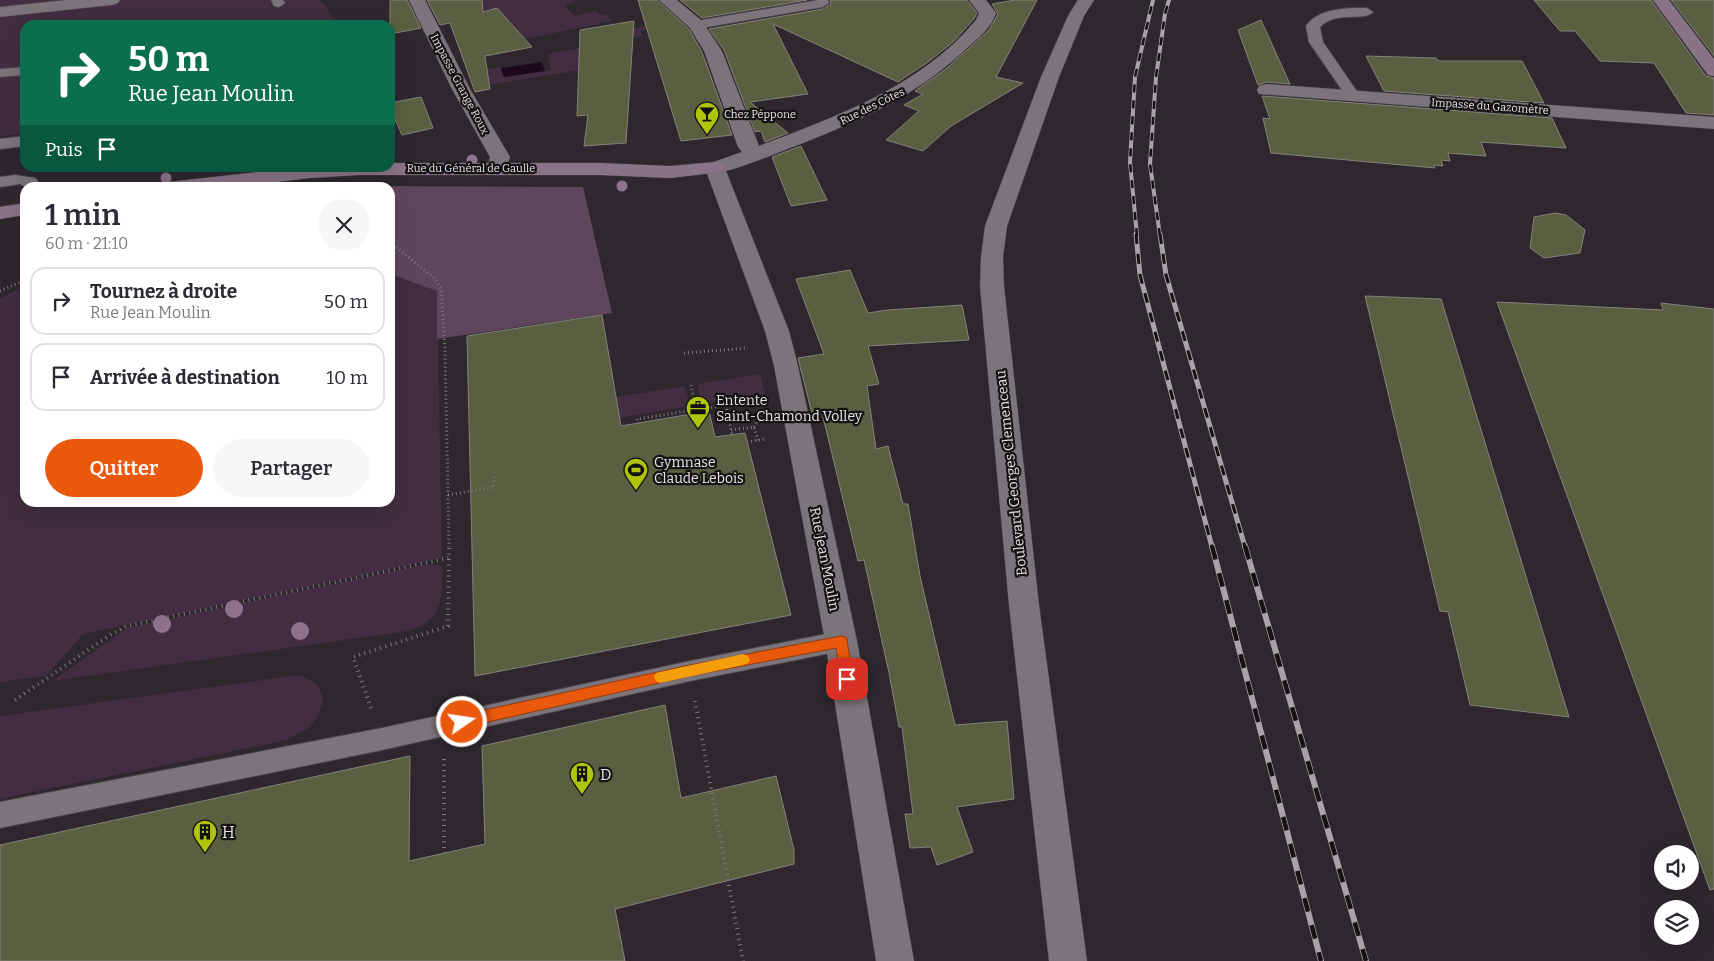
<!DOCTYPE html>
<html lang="fr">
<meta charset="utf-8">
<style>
body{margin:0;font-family:Bitter,serif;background:#f7f7f7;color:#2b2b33;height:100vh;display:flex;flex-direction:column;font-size:19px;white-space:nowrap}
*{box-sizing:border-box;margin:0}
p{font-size:16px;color:#7c7c81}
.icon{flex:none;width:28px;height:28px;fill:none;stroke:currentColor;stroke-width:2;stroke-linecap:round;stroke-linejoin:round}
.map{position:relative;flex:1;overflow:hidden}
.sheet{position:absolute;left:20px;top:182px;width:375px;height:325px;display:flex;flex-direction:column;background:#fff;border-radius:15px;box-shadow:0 5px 20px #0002}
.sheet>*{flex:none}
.hud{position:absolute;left:20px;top:20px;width:375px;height:152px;border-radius:15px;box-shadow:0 5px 20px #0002;background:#0b6e4f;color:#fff;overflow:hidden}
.buttons{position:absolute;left:1654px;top:845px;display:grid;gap:10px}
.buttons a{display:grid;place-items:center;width:45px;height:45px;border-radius:50%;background:#fff;box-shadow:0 5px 20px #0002;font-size:25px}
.pin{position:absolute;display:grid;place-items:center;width:42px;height:42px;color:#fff;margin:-21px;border-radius:10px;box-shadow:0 2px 8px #0006}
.me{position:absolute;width:55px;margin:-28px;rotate:77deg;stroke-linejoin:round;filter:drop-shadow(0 0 4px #0008)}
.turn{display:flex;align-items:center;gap:18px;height:105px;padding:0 25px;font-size:22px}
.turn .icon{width:65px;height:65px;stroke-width:2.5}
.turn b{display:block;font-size:35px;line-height:42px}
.then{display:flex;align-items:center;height:48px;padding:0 25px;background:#0003;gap:10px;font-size:19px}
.round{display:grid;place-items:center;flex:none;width:52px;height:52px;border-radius:26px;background:#f7f7f7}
.summary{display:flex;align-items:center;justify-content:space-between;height:85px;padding:0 25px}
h1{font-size:30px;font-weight:600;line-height:38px}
.button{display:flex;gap:10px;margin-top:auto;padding:10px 25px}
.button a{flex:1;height:58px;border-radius:30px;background:#ea580c;color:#fff;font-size:20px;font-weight:600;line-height:58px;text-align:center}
.button a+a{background:#f7f7f7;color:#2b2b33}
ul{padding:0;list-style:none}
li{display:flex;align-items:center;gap:15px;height:68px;margin:0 10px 8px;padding:0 15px;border:2px solid #e1e1e2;border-radius:15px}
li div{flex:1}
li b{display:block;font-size:19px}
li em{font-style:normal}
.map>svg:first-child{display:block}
.green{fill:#422d41}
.forest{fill:#5f465d}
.water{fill:#1c081b}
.building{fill:#595f40;stroke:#82847b}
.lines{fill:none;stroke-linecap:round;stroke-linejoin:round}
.lane-casing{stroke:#484348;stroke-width:2}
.street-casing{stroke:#484348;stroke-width:1}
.secondary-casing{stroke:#484348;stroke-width:1}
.path-far2{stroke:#7c777c;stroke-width:2;stroke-dasharray:0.5 2.5;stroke-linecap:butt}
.path-far1{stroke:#7c777c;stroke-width:3;stroke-dasharray:1 3;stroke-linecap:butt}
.path{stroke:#7c777c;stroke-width:4;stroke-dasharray:1 4.5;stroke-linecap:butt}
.lane{fill:#7b747a;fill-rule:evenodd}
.street{fill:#7b747a;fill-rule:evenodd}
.secondary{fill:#897487;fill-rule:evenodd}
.rail-far2-casing{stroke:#a7a3a7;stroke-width:4}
.rail-far1-casing{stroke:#a7a3a7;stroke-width:5}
.rail-casing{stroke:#a7a3a7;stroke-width:6}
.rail-far2{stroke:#151214;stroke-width:2.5;stroke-dasharray:8;stroke-linecap:butt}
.rail-far1{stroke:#151214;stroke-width:3;stroke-dasharray:10;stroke-linecap:butt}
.rail{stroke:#151214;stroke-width:4.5;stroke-dasharray:14;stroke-linecap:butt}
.tree{fill:#8f738d}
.route{fill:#ea580c;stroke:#983908}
.slow{fill:#f59e0b}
.labels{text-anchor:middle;stroke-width:4.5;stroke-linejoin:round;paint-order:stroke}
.far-street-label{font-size:11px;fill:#e6e2e5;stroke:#151214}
.far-poi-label{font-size:11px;fill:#e6e2e5;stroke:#151214;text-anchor:start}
.poi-label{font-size:14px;fill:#e6e2e5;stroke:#151214;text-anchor:start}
.street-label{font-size:14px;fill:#e6e2e5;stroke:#151214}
.near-poi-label{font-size:16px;fill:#e6e2e5;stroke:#151214;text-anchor:start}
</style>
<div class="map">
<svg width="1714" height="961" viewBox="0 0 1714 961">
<rect width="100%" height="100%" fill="#2e282e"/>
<!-- green -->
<g class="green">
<path d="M 0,0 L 319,0 L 325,5 L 335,25 L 25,25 L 25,134 L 0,136 Z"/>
<path d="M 433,0 L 573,0 L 576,2 L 565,5 L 574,16 L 596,11 L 600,15 L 606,14 L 612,21 L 493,46 L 458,42 L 516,28 L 508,19 L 505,19 L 497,8 L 442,22 Z"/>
<path d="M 655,23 L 657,28 L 640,31 L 643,36 L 628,39 L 635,50 L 620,52 L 612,65 L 476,87 L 485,70 L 500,67 L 504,77 L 551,70 L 548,54 L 619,40 L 632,25 L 635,28 Z"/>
<path d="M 390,274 L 437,291 L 442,558 L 83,634 L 46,676 L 0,682 L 0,299 L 25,285 L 25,502 L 390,502 Z"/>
<path d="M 760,374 L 765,394 L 702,404 L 697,384 Z"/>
<path d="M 685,386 L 690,406 L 619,418 L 616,397 Z"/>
<path d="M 423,565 L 439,565 L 443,568 C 441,600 443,621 408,631 L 52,681 L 127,628 Z"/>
<path d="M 299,675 C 324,683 330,701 313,723 C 308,730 294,735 287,740 L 0,799 L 0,716 Z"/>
</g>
<!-- forest -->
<path class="forest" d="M 373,186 L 583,187 L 612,313 L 437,339 L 437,291 L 390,274 L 390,188 L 344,188 Z"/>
<!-- water -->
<path class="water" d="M 542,62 L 545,71 L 504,77 L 501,68 Z"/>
<!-- building -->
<g class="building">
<path d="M 390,0 L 407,0 L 421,28 L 390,34 Z"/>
<path d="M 427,0 L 482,0 L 483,12 L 497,8 L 532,47 L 485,56 L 490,89 L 475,92 L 450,23 L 440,25 Z"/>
<path d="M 638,0 L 657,0 L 689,29 L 702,52 L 732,135 L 681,141 Z"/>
<path d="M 680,0 L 807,0 L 702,18 Z"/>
<path d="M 830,0 L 967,0 L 977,13 L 974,19 L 953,42 L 928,62 L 898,82 L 773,24 L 808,94 L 750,102 L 788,133 L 765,142 L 761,131 L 755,132 L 724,50 L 709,29 L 823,9 L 831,4 Z"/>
<path d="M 1015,0 L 1037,0 L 996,77 L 1023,83 L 951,126 L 923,151 L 886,140 L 919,111 L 904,105 L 923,94 L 915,91 L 947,68 L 989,30 L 998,14 L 992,4 Z"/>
<path d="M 1534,0 L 1651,0 L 1706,76 L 1714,78 L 1714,115 L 1686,113 L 1654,63 L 1600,61 L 1575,31 L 1560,31 Z"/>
<path d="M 1671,0 L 1714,0 L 1714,56 Z"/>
<path d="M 1261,20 L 1290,84 L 1266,82 L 1258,85 L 1238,30 Z"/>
<path d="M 634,21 L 626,143 L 584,146 L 588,115 L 577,116 L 580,30 Z"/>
<path d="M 1366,56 L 1436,58 L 1439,61 L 1522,61 L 1544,103 L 1384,91 Z"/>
<path d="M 1262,96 L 1552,118 L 1566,148 L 1481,142 L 1486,156 L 1448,153 L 1450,161 L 1441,160 L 1443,166 L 1434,165 L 1435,168 L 1271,153 L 1263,118 L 1270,119 Z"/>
<path d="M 421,97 L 433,128 L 402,135 L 390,108 L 390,103 Z"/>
<path d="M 801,146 L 827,200 L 791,206 L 772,157 Z"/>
<path d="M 1555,213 L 1566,215 L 1585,230 L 1580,253 L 1544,258 L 1530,248 L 1534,217 Z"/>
<path d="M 850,270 L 868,313 L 888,310 L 962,305 L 969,340 L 868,346 L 879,384 L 867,386 L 876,449 L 888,446 L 903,504 L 908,504 L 920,576 L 955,725 L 1007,721 L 1014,799 L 957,807 L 973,852 L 937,865 L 931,847 L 910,848 L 905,814 L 913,814 L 902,727 L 899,727 L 889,673 L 864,560 L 858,561 L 822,413 L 812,414 L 798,358 L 824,354 L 796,279 Z"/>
<path d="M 1365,296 L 1441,299 L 1569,717 L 1470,705 L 1448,612 L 1440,611 Z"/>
<path d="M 1497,302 L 1663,310 L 1661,303 L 1714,309 L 1714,889 L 1710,890 Z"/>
<path d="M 602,315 L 621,426 L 709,411 L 715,437 L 745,433 L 791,615 L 475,676 L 467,336 Z"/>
<path d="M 665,705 L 681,798 L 776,776 L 794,850 L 794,864 L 615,909 L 625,961 L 0,961 L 0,845 L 410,756 L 409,861 L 485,844 L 482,746 Z"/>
</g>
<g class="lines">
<defs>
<g id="lane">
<path d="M 271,0 L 283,0 L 285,3 L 279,7 L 274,6 Z"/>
<path d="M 818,0 L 828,0 L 829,3 L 823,7 L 696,29 L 689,25 L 696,21 Z"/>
<path d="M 1353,8 L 1367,8 L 1373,12 C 1364,22 1336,10 1320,27 L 1323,42 L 1360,96 L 1358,99 L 1348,99 L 1309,42 L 1306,26 C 1317,11 1336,9 1353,8 Z"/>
<path d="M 25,67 L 25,75 L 0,77 L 0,69 Z"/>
<path d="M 25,136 L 25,146 L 0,149 L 0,139 Z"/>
<path d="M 15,175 L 35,178 L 44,188 L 28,188 L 20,184 L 0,187 L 0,177 Z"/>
<path d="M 841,631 L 850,634 L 853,641 L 850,648 L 841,651 L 690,681 L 382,750 L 0,828 L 0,802 L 382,728 L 690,661 Z"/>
</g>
<g id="street">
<path d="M 66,0 L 120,0 L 118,3 L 112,5 L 0,17 L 0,7 Z"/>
<path d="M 409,0 L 425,0 L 470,89 L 510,157 L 504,173 L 497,175 L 490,173 L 487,169 L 490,157 L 452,89 Z"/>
<path d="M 659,0 L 677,0 L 702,21 L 722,51 L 759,146 C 837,116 920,87 976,20 L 979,13 L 969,0 L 986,0 L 996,13 C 991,29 977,39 965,50 C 916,96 859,121 798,145 C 774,154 751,164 726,171 L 789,331 L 798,366 L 857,641 L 914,961 L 876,961 L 825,641 L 774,366 L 765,331 L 705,168 L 708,164 L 742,152 L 738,147 L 704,51 L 690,28 Z"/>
<path d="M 1078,0 L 1094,0 L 1084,16 L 1059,77 L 1007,226 L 1003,257 L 1004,286 L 1039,605 L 1087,961 L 1049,961 L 1009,605 L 980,286 L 981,257 L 985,226 L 1041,77 L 1068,16 Z"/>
<path d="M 1266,84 L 1714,117 L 1714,129 L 1259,94 L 1257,90 L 1259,86 Z"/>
</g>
<g id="secondary">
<path d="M 1653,0 L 1669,0 L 1714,59 L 1714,76 L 1708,75 Z"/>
<path d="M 715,162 L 722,164 L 725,168 L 722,172 L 670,178 L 600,175 L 360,175 L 310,178 L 227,188 L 158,188 L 161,184 L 168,182 L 295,168 L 390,168 L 390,163 L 600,163 L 670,166 Z"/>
<path d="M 25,203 L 25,215 L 0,219 L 0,207 Z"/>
</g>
</defs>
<!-- lane casing -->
<use href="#lane" class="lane-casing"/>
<!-- street casing -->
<use href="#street" class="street-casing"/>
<!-- secondary casing -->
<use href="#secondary" class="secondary-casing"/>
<!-- path-far2 -->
<path class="path-far2" d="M 240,25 L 262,23"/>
<!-- path-far1 -->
<g class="path-far1">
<path d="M 390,242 L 434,278 L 441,288 L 445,349 L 449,547"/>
<path d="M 0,291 L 25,280"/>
<path d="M 684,353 L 748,348"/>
<path d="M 691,385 L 696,410"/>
<path d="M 726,405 L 732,435"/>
<path d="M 638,424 L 637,419 L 758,400"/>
<path d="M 754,427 L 760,416"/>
<path d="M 731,430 L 754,427 L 758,441"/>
<path d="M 747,442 L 766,439"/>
<path d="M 448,495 L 494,487 L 494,477"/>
</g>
<!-- path -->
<g class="path">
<path d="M 15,700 L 110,635 L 127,626 L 449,558"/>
<path d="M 695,701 L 743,961"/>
<path d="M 371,708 L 353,657 L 448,626 L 449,546"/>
<path d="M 444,759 L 444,853"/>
</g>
<!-- lane -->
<use href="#lane" class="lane"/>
<!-- street -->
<use href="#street" class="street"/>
<!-- secondary -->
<use href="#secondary" class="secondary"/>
<defs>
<g id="rail-far2">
<path d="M 1137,236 L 1130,162 L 1135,77 L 1153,0"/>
<path d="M 1160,236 L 1150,164 L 1156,77 L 1165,14 L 1169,0"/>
</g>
<g id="rail-far1">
<path d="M 1136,234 L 1140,275 L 1212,547"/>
<path d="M 1160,234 L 1166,275 L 1245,547"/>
</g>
<g id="rail">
<path d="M 1212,546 L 1321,961"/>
<path d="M 1245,546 L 1366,961"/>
</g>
</defs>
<!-- rail-far2 casing -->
<use href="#rail-far2" class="rail-far2-casing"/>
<!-- rail-far1 casing -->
<use href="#rail-far1" class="rail-far1-casing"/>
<!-- rail casing -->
<use href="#rail" class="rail-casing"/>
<!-- rail-far2 -->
<use href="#rail-far2" class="rail-far2"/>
<!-- rail-far1 -->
<use href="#rail-far1" class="rail-far1"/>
<!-- rail -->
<use href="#rail" class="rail"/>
</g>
<!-- trees -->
<g class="tree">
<circle cx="472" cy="160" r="5.5"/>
<circle cx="166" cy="178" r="5.5"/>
<circle cx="622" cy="186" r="5.5"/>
<circle cx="234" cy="609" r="9"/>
<circle cx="162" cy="624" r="9"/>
<circle cx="300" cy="631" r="9"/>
</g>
<!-- route -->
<path class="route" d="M 841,636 L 846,637 L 847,641 L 854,679 L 852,683 L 847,685 L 843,683 L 841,679 L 836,648 L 690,676 L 462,728 L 458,726 L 456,722 L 458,717 L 462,715 L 690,665 Z"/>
<!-- slow -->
<path class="slow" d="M 743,654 L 748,656 L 750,660 L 748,663 L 743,665 L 660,683 L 656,681 L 654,677 L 656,673 L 660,672 Z"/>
<!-- icons -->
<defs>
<symbol id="bar-pin" viewBox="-11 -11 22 30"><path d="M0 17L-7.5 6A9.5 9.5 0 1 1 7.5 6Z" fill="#aec509" stroke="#151214"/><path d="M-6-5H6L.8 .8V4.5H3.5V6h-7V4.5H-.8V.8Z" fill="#111"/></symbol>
<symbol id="office-pin" viewBox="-11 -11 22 30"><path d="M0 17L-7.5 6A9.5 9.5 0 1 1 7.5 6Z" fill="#aec509" stroke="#151214"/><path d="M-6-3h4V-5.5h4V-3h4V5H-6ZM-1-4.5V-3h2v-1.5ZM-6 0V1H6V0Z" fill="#111"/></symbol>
<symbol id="stadium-pin" viewBox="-11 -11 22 30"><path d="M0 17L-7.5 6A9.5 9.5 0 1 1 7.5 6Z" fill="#aec509" stroke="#151214"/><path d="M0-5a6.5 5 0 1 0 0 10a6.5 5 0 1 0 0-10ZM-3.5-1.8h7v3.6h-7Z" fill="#111"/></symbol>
<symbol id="building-pin" viewBox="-11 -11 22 30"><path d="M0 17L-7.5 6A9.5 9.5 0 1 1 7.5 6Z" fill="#aec509" stroke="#151214"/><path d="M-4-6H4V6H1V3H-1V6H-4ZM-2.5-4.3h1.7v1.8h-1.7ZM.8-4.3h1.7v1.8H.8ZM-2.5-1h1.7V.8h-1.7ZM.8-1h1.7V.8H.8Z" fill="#111"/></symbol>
</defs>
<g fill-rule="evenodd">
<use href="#bar-pin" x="693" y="100" width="28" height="38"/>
<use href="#office-pin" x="684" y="394" width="28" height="38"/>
<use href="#stadium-pin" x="622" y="456" width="28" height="38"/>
<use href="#building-pin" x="568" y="760" width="28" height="38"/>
<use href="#building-pin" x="191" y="818" width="28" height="38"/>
</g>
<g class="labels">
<!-- far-street labels -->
<g class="far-street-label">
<text transform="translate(460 84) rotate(62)" y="4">Impasse Grange Roux</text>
<text transform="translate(872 106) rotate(-26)" y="4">Rue des Côtes</text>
<text transform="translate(1490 106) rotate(4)" y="4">Impasse du Gazomètre</text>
<text x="471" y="172">Rue du Général de Gaulle</text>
</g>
<!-- far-poi labels -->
<g class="far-poi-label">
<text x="724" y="118">Chez Péppone</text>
</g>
<!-- poi labels -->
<g class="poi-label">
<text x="716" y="405">Entente<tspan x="716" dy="16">Saint-Chamond Volley</tspan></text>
<text x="654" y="467">Gymnase<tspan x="654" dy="16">Claude Lebois</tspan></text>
</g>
<!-- street labels -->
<g class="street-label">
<text transform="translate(1011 473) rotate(-96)" y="5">Boulevard Georges Clemenceau</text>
<text transform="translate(825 559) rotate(79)" y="5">Rue Jean Moulin</text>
</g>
<!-- near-poi labels -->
<g class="near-poi-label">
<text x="600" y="780">D</text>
<text x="222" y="838">H</text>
</g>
</g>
</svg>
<div class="buttons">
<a><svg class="icon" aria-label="sound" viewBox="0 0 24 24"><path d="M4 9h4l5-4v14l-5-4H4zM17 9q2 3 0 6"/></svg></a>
<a><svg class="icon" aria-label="layers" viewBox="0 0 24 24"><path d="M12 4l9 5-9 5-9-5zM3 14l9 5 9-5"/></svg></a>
</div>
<div class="pin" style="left:847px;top:679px;background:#d93025"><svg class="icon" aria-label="arrive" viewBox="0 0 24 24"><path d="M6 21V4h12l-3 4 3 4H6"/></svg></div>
<svg class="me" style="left:462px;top:722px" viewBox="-20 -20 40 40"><circle r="17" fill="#ea580c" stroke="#fff" stroke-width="3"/><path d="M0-11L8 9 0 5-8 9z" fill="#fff"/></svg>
<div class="hud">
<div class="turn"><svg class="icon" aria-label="right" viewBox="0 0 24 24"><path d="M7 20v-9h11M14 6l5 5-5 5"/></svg><div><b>50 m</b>Rue Jean Moulin</div></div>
<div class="then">Puis<svg class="icon" aria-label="arrive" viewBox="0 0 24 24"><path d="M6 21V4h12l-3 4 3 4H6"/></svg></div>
</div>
<section class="sheet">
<div class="summary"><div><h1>1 min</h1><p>60 m · 21:10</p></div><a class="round"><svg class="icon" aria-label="close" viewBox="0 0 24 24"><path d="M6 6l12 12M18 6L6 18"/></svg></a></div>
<ul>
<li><svg class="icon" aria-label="right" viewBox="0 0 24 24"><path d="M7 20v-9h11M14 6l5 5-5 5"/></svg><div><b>Tournez à droite</b><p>Rue Jean Moulin</p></div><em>50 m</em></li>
<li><svg class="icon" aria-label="arrive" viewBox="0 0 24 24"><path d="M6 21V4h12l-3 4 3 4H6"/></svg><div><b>Arrivée à destination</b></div><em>10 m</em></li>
</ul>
<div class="button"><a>Quitter</a><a>Partager</a></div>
</section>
</div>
